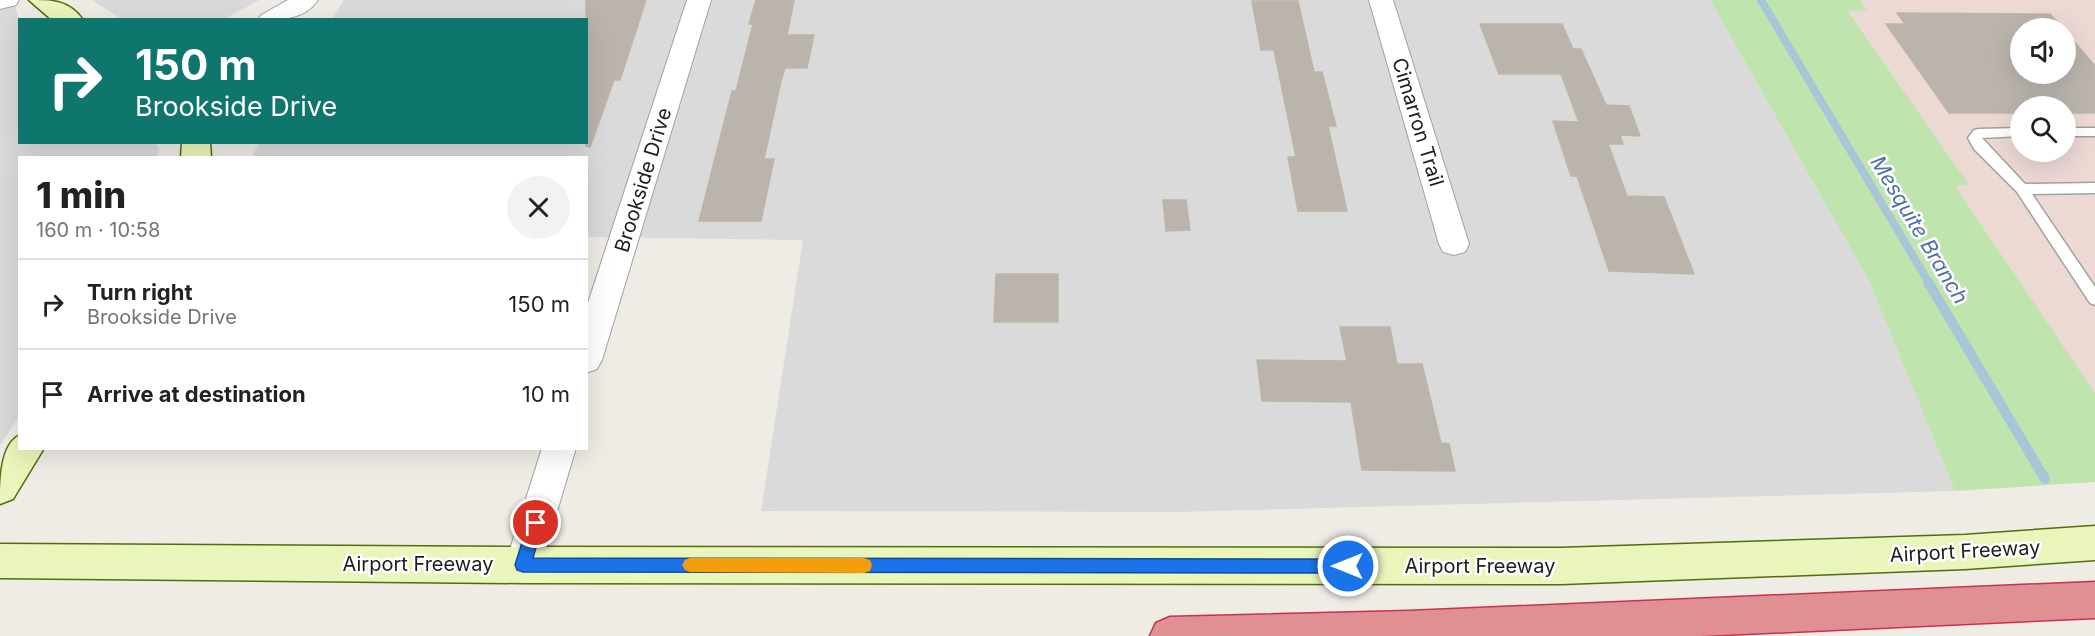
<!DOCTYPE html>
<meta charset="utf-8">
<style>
body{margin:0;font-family:Inter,sans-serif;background:#f2f2f2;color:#222;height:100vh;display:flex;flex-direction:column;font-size:22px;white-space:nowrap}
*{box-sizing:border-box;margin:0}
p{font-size:20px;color:#767676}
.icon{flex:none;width:33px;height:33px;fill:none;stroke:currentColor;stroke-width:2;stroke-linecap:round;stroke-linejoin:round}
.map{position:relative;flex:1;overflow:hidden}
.panel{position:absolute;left:18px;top:156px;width:570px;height:294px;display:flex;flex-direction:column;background:#fff;border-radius:0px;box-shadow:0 6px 24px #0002}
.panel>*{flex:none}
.hud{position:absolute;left:18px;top:18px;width:570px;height:126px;border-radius:0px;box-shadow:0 6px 24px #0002;background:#0f766e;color:#fff;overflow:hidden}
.controls{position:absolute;left:2010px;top:18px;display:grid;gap:12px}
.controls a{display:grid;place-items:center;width:66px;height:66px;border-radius:50%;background:#fff;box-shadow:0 6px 24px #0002;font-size:30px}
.pin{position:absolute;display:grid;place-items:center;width:51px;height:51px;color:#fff;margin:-26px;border:3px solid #fff;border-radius:50%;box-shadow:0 2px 6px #0007}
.me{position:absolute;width:66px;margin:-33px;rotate:270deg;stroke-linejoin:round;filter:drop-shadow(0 0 4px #0008)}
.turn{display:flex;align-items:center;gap:21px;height:126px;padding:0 18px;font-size:27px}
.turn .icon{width:78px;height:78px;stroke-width:2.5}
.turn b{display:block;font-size:42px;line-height:51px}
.round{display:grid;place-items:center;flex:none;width:63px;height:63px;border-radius:32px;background:#f2f2f2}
.head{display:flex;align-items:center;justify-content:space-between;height:102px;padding:0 18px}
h1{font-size:36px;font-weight:800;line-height:45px}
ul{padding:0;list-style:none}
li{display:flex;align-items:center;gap:18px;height:90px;padding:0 18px;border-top:2px solid #e0e0e0}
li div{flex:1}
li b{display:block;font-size:22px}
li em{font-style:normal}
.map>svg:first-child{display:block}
.residential{fill:#dbdada}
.commercial{fill:#edd9d4;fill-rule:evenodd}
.grass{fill:#c0e4ad}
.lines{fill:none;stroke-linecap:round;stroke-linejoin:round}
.stream-far1{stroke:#a7c6d8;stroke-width:8}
.stream{stroke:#a7c6d8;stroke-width:10}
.building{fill:#bab4ad;stroke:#beb5a7;stroke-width:1.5}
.lane-casing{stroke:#a1a1a1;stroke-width:3}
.street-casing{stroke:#a1a1a1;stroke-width:2}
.secondary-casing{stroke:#536c0c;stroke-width:3}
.highway-casing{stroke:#cc304e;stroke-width:3}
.lane{fill:#fff;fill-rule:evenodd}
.street{fill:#fff;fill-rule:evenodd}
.secondary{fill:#e9f5bb;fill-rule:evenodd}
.highway{fill:#e09093;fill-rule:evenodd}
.route{fill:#1a73e8;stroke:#114b97;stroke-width:1.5}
.slow{fill:#f59e0b}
.labels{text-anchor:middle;stroke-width:5;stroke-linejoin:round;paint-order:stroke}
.street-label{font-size:20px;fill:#1d1d1d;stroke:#fff}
.water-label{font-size:21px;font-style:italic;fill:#516ea6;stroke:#fff}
</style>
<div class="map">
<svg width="2095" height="636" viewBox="0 0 2095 636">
<rect width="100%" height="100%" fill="#eeece4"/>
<!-- residential -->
<g class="residential">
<path d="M 0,0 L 14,0 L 18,17 L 21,19 L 20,142 L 155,142 L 159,149 L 157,157 L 20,158 L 19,416 L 0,446 Z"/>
<path d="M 92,0 L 259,0 L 224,19 L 123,20 Z"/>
<path d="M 344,0 L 1710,0 L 1869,281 L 1955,491 L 1175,512 L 761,511 L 803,240 L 587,237 L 586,158 L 251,158 L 260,142 L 586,142 L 586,20 L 332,19 Z"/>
</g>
<!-- commercial -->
<path class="commercial" d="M 1860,0 L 2095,0 L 2095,393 L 1954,185 L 1968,185 L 1848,10 L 1867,10 ZM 2020,28 L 2066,28 L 2066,74 L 2020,74 ZM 2020,106 L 2066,106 L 2066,152 L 2020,152 Z"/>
<!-- grass -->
<path class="grass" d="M 1710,0 L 1860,0 L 1867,10 L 1848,11 L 1969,185 L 1955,186 L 2095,393 L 2095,482 L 1955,491 L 1869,281 Z"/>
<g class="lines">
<!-- stream-far1 -->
<path class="stream-far1" d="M 1761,0 L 1929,283"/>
<!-- stream -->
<path class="stream" d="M 1928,282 L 2045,479"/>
</g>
<!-- building -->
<g class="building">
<path d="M 586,0 L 646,0 L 620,80 L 614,80 L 590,147 L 586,146 Z"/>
<path d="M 756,0 L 794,0 L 787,35 L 814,35 L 807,68 L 785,68 L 781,81 L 764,159 L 774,159 L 761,221 L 699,221 L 732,91 L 736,91 L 753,24 L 749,24 Z"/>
<path d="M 1252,1 L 1298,1 L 1314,72 L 1322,72 L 1336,126 L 1328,126 L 1347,211 L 1298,211 L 1288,157 L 1296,157 L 1274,50 L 1261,50 Z"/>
<path d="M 1897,13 L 2050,14 L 2063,28 L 2020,28 L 2020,74 L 2066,74 L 2066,32 L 2095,66 L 2095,113 L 2066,113 L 2066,106 L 2020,106 L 2020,113 L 1949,113 L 1886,24 L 1905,24 Z"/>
<path d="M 1480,24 L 1562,24 L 1573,49 L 1581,49 L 1606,105 L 1629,106 L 1640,136 L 1620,135 L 1623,144 L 1608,144 L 1627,196 L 1664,197 L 1694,274 L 1609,271 L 1577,176 L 1571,176 L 1553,121 L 1579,122 L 1561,74 L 1499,74 Z"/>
<path d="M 1163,200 L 1186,200 L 1190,230 L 1166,231 Z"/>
<path d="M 996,274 L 1058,274 L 1058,322 L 994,322 Z"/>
<path d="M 1340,327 L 1390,327 L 1397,364 L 1422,364 L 1441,443 L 1449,444 L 1455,471 L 1362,470 L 1351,402 L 1262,401 L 1257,360 L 1347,361 Z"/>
</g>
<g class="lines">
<defs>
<g id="lane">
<path d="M 2020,128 L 2020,136 L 1982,138 L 2025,184 L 2095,183 L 2095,193 L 2032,194 L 2095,287 L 2095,305 L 2090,303 L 2017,192 L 1974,149 L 1968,138 L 1974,130 L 1979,129 Z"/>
<rect x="2066" y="128" width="29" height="8"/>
</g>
<g id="street">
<path d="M 0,0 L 19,0 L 16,5 L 0,9 Z"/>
<path d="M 288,0 L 318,0 C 305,20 279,20 258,20 L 261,15 Z"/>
<path d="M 687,0 L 711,0 L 602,360 L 597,369 L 586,373 L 586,309 Z"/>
<path d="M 1369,0 L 1393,0 L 1469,244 L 1465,252 L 1454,255 L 1443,252 L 1439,244 Z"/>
<path d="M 542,448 L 576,448 L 541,565 L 536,577 L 523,582 L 510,577 L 505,565 Z"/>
</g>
<g id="secondary">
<path d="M 29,0 C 51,0 69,0 83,20 L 52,20 Z"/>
<path d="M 182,142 L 210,142 L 211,158 L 181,158 Z"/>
<path d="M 20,435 L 20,448 L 44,448 L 13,499 L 0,504 C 0,482 0,444 20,435 Z"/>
<path d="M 2095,526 L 2095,560 L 1965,569 L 1561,584 L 523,583 L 0,578 L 0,544 L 523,547 L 1561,548 L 1965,535 Z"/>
</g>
<path id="highway" d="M 2095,582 L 2095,618 L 1699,636 L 1150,636 L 1156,623 L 1170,617 L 1409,611 Z"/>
</defs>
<!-- lane casing -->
<use href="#lane" class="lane-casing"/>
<!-- street casing -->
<use href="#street" class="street-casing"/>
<!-- secondary casing -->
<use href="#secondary" class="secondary-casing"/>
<!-- highway casing -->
<use href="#highway" class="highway-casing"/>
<!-- lane -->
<use href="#lane" class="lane"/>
<!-- street -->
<use href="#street" class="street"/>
<!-- secondary -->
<use href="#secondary" class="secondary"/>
<!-- highway -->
<use href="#highway" class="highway"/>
</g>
<!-- route -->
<path class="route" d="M 536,516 L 541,518 L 543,523 L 533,558 L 1348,559 L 1354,561 L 1356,566 L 1354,571 L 1348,573 L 523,572 L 517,570 L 515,565 L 528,523 L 530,518 Z"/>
<!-- slow -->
<path class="slow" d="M 690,558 L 864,558 L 870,560 L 872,565 L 870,571 L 864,573 L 690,572 L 685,570 L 682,565 L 685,560 Z"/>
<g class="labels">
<!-- street labels -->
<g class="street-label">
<text transform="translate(1418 122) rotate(73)" y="7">Cimarron Trail</text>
<text transform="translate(643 180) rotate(-73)" y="7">Brookside Drive</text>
<text transform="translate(1965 551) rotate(-3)" y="7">Airport Freeway</text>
<text x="418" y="571">Airport Freeway</text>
<text x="1480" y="573">Airport Freeway</text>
</g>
<!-- water labels -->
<g class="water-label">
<text transform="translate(1919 230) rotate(59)" y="7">Mesquite Branch</text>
</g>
</g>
</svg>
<div class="controls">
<a><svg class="icon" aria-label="sound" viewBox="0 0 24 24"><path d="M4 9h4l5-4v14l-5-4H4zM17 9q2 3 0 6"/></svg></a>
<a><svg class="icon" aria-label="search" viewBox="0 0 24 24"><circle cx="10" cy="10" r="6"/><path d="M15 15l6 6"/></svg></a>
</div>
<div class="pin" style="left:536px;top:523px;background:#d93025"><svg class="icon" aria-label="arrive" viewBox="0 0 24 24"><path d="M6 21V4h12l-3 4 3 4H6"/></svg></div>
<svg class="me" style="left:1348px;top:566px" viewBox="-20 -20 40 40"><circle r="17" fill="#1a73e8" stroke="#fff" stroke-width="3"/><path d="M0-11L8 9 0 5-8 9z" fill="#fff"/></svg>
<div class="hud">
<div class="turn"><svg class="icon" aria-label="right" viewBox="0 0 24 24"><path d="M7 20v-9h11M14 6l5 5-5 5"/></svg><div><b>150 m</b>Brookside Drive</div></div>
</div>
<section class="panel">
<div class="head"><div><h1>1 min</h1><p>160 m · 10:58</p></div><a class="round"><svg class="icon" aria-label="close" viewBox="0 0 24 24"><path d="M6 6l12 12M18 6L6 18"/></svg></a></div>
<ul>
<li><svg class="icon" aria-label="right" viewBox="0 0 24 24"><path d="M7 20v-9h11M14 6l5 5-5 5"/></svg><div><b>Turn right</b><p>Brookside Drive</p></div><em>150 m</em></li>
<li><svg class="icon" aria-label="arrive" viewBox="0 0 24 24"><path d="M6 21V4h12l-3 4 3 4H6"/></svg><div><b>Arrive at destination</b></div><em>10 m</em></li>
</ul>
</section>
</div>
